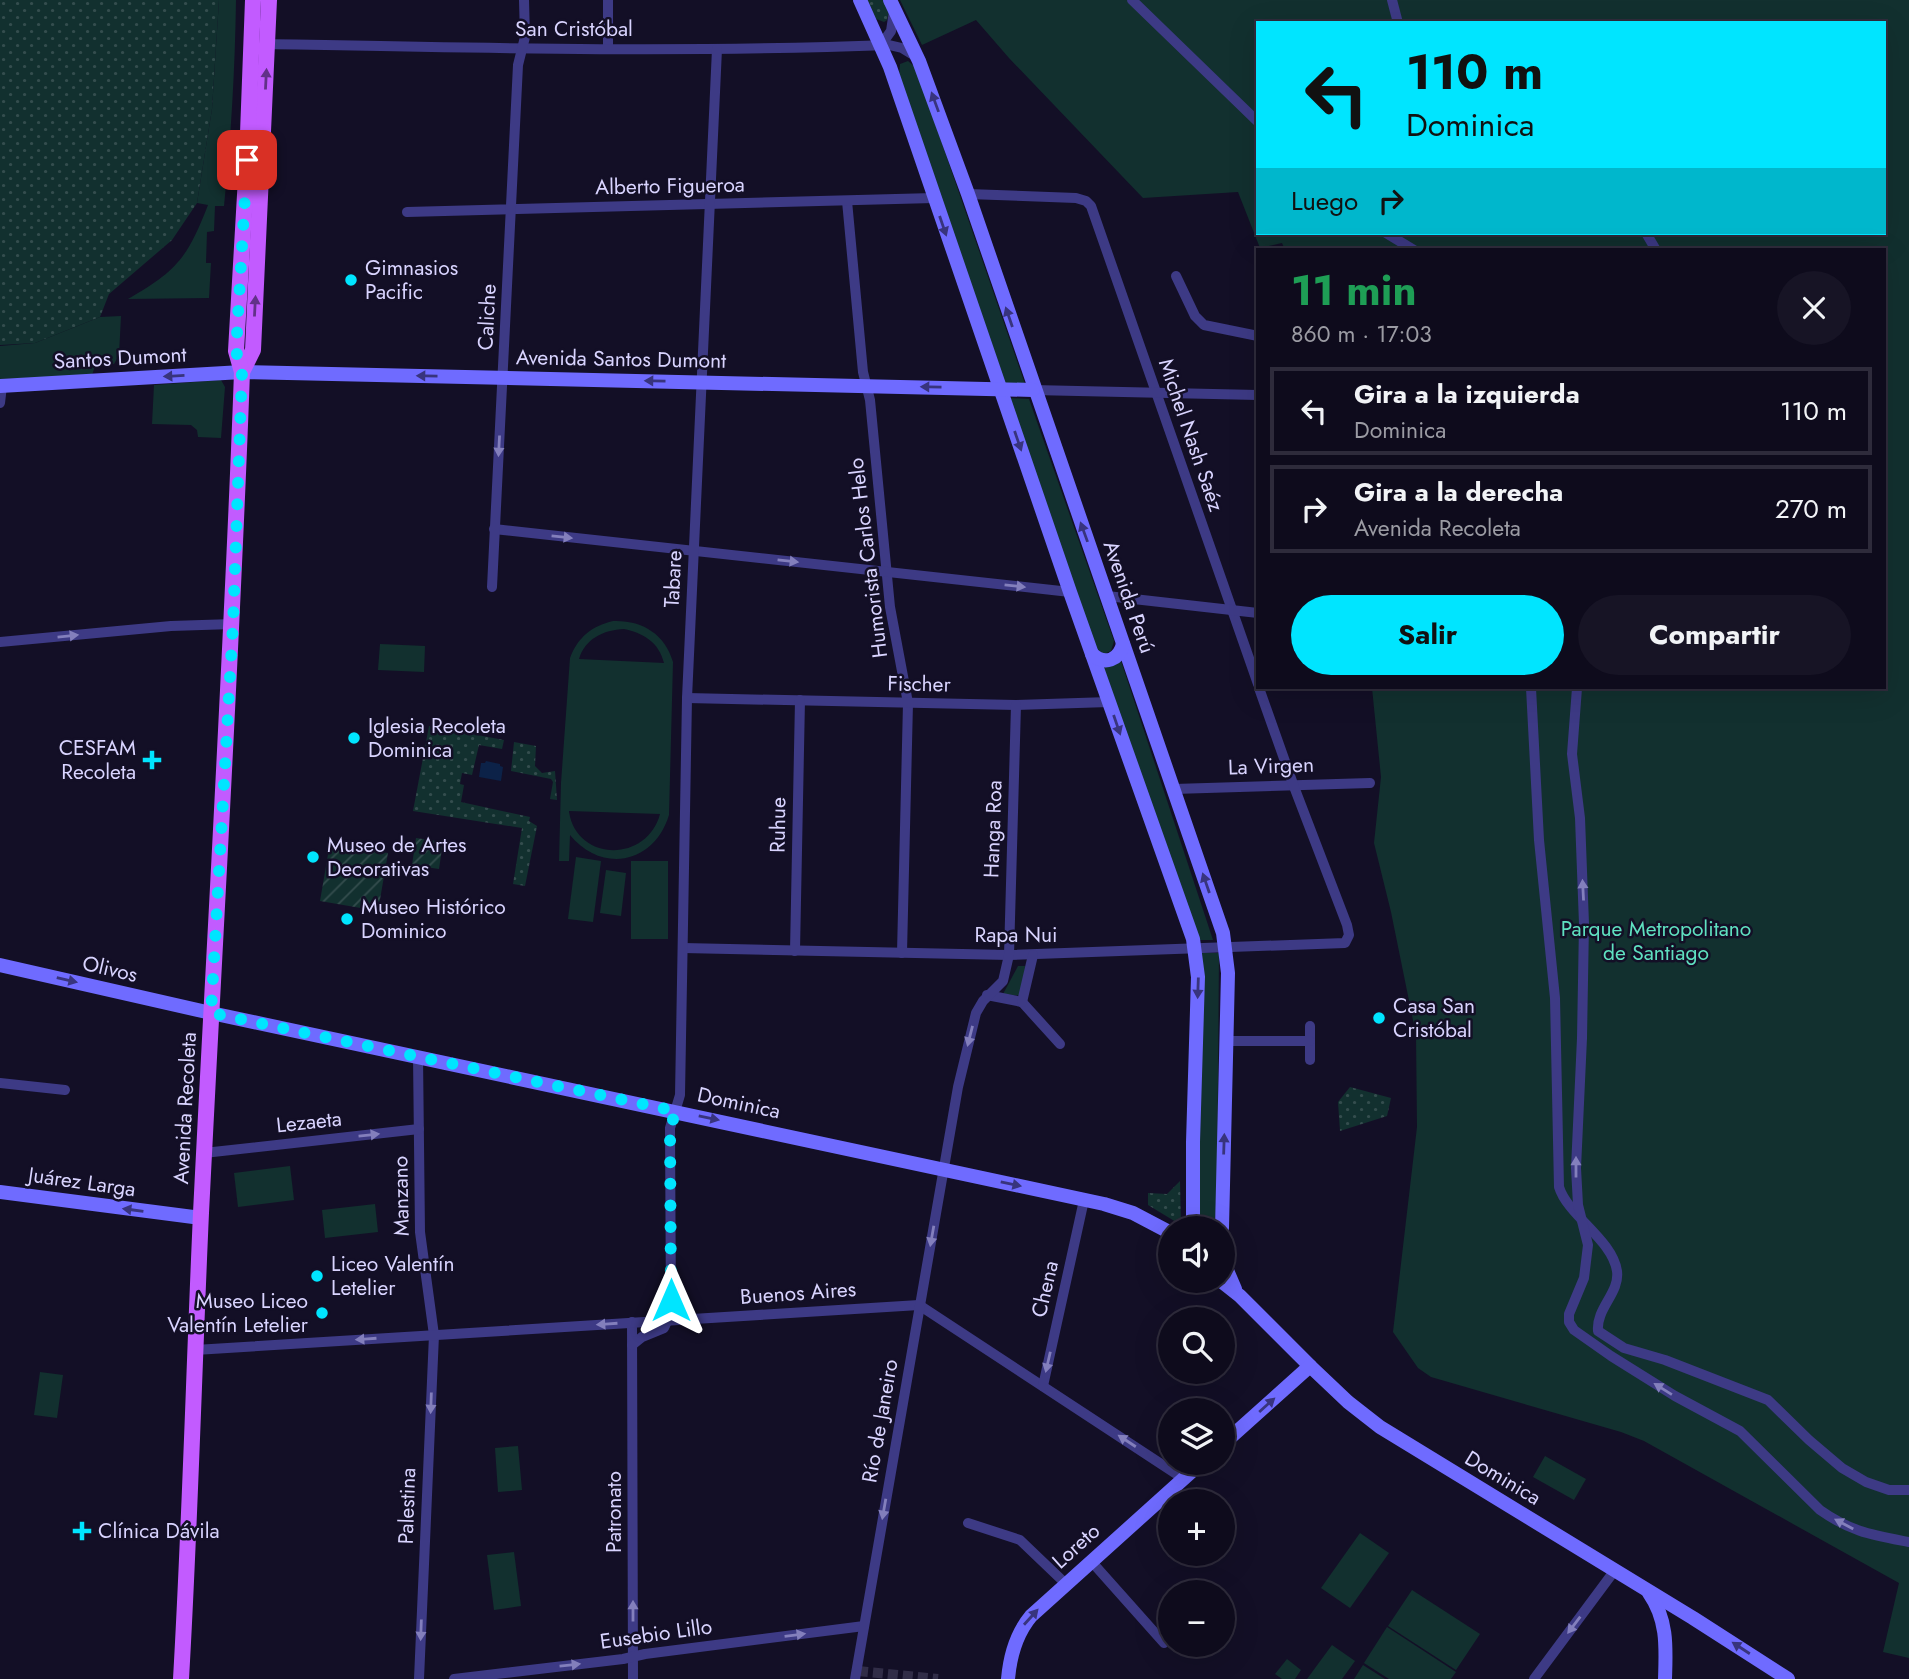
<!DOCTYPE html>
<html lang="es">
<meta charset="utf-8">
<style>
body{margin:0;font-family:Jost,sans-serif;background:#171425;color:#f1f3f6;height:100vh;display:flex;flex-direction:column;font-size:26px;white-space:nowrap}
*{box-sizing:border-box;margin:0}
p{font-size:23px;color:#9b9ba3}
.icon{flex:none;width:38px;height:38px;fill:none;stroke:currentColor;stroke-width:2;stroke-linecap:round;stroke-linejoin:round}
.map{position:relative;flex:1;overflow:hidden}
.panel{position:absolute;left:1256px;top:248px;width:630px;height:441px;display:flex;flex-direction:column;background:#0e0b1c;border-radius:0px;box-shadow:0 7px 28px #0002,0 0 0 2px #2e2b3b}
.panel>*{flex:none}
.banner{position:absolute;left:1256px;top:21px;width:630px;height:214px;border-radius:0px;box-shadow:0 7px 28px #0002,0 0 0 2px #2e2b3b;background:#00e5ff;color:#111;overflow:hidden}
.tools{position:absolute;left:1158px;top:1216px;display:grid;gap:14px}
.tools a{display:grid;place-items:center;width:77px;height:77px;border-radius:50%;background:#0e0b1c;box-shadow:0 7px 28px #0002,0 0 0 2px #2e2b3b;font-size:35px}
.pin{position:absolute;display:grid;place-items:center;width:60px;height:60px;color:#fff;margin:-30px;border-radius:14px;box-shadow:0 4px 10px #0006}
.me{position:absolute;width:77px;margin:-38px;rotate:0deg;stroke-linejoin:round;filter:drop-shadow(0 0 5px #0008)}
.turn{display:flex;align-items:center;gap:24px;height:147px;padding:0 35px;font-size:32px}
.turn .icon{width:91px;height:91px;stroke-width:2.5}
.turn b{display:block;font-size:49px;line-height:60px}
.then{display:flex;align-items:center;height:66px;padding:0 35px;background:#0003;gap:14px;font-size:26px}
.round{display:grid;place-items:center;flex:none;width:74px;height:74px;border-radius:37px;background:#171425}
.overview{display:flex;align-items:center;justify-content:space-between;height:119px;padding:0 35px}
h1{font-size:42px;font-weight:700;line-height:52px;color:#1e9e55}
.primary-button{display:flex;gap:14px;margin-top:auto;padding:14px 35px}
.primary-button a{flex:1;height:80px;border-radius:42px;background:#00e5ff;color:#111;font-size:28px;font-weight:700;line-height:80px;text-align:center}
.primary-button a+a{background:#171425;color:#f1f3f6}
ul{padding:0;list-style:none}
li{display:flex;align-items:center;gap:21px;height:88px;margin:0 14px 10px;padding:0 21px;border:4px solid #2e2b3b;border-radius:0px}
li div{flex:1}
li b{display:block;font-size:26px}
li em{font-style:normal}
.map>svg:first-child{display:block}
.grass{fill:url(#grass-dots)}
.park{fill:#12302f;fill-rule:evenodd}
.garden{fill:url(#garden-furrows)}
.water{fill:#0c2248}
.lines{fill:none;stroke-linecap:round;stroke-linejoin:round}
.street-tunnel{stroke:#312d47;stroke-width:10;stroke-dasharray:10 5;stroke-linecap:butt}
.street{stroke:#3d3a85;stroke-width:10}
.secondary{stroke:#6f6bff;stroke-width:14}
.primary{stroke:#c25bff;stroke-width:16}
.oneway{fill:#623188}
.oneway2{fill:#38347d}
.oneway3{fill:#837fbc}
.route{stroke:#00e5ff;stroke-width:12;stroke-dasharray:0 21.6}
.poi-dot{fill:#00e5ff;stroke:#130f26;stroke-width:2.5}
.labels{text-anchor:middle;stroke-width:5;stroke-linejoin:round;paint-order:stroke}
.street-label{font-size:21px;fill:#d9d4ff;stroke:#130f26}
.poi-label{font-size:21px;fill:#d9d4ff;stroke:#130f26;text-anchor:start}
.park-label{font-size:21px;fill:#5fe0c0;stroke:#130f26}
</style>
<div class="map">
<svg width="1909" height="1679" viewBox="0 0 1909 1679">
<defs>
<pattern id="grass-dots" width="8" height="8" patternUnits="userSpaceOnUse" patternTransform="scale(1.75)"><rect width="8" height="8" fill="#12302f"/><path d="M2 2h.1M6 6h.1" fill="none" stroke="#344d4e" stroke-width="1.8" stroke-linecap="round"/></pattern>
<pattern id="garden-furrows" width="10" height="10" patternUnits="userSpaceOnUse" patternTransform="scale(1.75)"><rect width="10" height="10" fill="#12302f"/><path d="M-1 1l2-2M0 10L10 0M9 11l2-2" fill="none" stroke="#344d4e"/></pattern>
</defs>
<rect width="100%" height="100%" fill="#130f26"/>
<!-- grass -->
<g class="grass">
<path d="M 0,0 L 219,0 L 212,109 L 197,203 L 172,240 L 109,294 L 100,317 L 35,343 L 0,345 Z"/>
<path d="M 865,0 L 883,0 L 889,12 L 887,20 L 884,22 L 874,18 Z"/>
<path d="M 429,726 L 504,740 L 502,749 L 479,745 L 472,775 L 462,773 L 460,784 L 464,785 L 461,802 L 530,817 L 529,821 L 537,826 L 525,886 L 513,884 L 522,828 L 413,811 Z"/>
<path d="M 514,742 L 536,746 L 535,766 L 542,773 L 555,771 L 557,800 L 550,799 L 553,782 L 551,779 L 511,771 Z"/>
<path d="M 1350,1087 L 1391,1098 L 1387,1116 L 1340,1131 L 1338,1102 Z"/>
<path d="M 1180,1181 L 1181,1225 L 1148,1205 L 1148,1193 L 1167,1194 Z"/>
</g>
<!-- park -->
<g class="park">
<path d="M 219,0 L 236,0 C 235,69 231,137 224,206 L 215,206 L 214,231 L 207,232 L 206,263 L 211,263 L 209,298 L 128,299 C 177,271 188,257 208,205 L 197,203 L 212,109 Z"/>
<path d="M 900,0 L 1909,0 L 1909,1658 L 1883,1652 L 1899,1583 L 1644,1441 L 1621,1432 L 1431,1377 L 1418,1368 L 1393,1332 L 1417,1127 L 1416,1035 L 1391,912 L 1374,843 L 1381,777 L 1372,688 L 1885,688 L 1885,250 L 1285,250 L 1282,243 L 1260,248 L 1238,192 L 1143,198 L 1009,58 L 976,20 L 922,45 ZM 1258,23 L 1885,23 L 1885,233 L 1258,233 Z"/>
<path d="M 908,61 L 916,68 L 1025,384 L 1005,383 L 899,77 L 900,64 Z"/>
<path d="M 121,316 L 119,355 L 114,364 L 96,363 L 92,375 L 0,379 L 0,346 L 35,343 L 100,317 Z"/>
<path d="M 221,380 L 225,387 L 221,438 L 198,437 L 197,430 L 191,425 L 152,424 L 154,385 Z"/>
<path d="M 1009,398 L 1029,399 L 1114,641 L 1111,651 L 1104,654 L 1094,647 Z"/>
<path d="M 613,621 C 642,620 665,634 673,662 L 669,815 C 654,864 602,874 570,835 L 569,861 L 559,861 L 561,783 L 570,658 C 578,637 592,626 613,621 ZM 624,629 C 643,633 659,642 664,663 L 579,659 C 585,639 603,630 624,629 ZM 569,812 L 569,811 L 660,814 C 647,863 577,862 569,812 Z"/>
<path d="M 380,644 L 425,646 L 424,672 L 378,670 Z"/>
<path d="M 1120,658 L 1213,940 L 1195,940 L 1101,663 Z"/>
<path d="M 576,857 L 601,861 L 593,922 L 568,919 Z"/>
<rect x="631" y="861" width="37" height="78"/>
<path d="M 606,870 L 626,873 L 621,916 L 600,913 Z"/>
<path d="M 1199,953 L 1219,953 L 1217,1208 L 1215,1219 L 1207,1228 L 1197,1228 Z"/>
<path d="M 1018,966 L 1025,966 L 1024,996 L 1003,994 Z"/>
<path d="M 290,1166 L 294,1200 L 238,1207 L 234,1173 Z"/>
<path d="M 375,1204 L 378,1232 L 325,1238 L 322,1210 Z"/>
<path d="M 40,1372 L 63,1375 L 57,1418 L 34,1415 Z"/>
<path d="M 518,1446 L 522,1490 L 498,1492 L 495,1448 Z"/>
<path d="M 1545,1456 L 1586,1479 L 1574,1500 L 1533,1477 Z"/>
<path d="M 1360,1533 L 1389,1553 L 1350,1608 L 1321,1588 Z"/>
<path d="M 514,1552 L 521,1606 L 494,1610 L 487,1555 Z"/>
<path d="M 1412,1590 L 1480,1634 L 1456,1670 L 1388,1626 Z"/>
<path d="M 1387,1627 L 1456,1672 L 1451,1679 L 1389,1679 L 1364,1663 Z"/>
<path d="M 1332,1645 L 1355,1661 L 1342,1679 L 1307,1679 Z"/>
<path d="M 1287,1659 L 1301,1670 L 1295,1679 L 1282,1679 L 1275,1674 Z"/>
<path d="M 1363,1665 L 1385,1679 L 1354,1679 Z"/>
</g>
<!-- garden -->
<g class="garden">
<path d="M 416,838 L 443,842 L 439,869 L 412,865 Z"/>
<path d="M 330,843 L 388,853 L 378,911 L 320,901 Z"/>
</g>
<!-- water -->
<path class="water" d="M 486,761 L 500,764 L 500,766 L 503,767 L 501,781 L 479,777 L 481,763 L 485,763 Z"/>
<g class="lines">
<!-- street-tunnel -->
<path class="street-tunnel" d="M 858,1671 L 938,1679"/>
<!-- street -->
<g class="street">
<path d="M 608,0 L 608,49"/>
<path d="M 1132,0 L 1258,122"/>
<path d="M 1392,0 L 1398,23"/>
<path d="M 267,44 C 474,48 682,53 889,45 L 902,48 L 915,56"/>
<path d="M 881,45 L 891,31 L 894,11"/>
<path d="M 968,194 L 1076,198 L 1086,201 L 1091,206 L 1258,684"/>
<path d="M 847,201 L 863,372 L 870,400 L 890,607 L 908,703 L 902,953"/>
<path d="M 407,212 L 934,198"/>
<path d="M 1386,233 L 1414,250"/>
<path d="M 1646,233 L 1656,250"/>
<path d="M 1176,276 L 1195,316 L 1204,325 L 1258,336"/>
<path d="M 1033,390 L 1258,395"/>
<path d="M 0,403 L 2,386"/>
<path d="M 494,529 L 1070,592"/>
<path d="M 492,587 L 518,65 L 525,37 L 524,0"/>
<path d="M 1107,596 L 1258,613"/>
<path d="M 0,642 L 171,626 L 233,624"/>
<path d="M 1531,688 L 1539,840 L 1555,998 L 1559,1187 C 1568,1216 1612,1239 1617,1271 C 1620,1293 1596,1308 1598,1331 L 1624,1348 L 1665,1360 L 1768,1400 L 1809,1440 L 1842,1468 L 1866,1482 L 1889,1490 L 1909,1490"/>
<path d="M 1577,688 L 1572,754 L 1580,818 L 1584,924 L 1582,1038 L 1576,1168 L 1578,1205 L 1588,1245 L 1584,1278 L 1569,1314 L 1569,1322 L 1574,1330 L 1611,1356 L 1675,1396 L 1740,1431 L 1820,1510 C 1851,1532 1873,1535 1909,1542"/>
<path d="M 687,698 L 1016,705 L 1109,702"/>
<path d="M 1174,789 L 1370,783"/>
<path d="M 683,948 L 1009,955 L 1345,943 L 1349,935 L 1347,925 L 1293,784 L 1259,688"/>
<path d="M 795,951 L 800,700"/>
<path d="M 987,995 L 1022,1002"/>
<path d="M 1022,1002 L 1060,1044"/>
<path d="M 1022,1002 L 1033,955"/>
<path d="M 1310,1026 L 1310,1060"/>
<path d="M 1227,1041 L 1310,1041"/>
<path d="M 418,1056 L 420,1232 L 434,1335 L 419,1679"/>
<path d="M 0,1083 L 65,1090"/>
<path d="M 204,1153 L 419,1129"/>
<path d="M 632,1322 L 633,1679"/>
<path d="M 632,1345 L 642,1337 L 664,1328 L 671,1313 L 670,1128 L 680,1095 L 687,698 L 717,49"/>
<path d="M 195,1350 L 919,1305 L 1184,1479"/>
<path d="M 1043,1386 L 1084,1200"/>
<path d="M 968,1523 L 1020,1540 L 1066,1584"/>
<path d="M 1091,1561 L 1164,1643"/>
<path d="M 454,1679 L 623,1659 L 645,1654 L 864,1626"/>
<path d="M 855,1679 L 958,1087 L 976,1013 L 983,1001 L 1003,981 L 1009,955 L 1016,705"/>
<path d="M 1534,1679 L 1615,1570"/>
</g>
<!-- secondary -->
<g class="secondary">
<path d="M 860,0 L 890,67 L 1070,592 L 1193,939 L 1198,977 L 1193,1142 L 1193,1228"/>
<path d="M 890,0 L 919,61 L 968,194 L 1223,933 L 1228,973 L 1222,1228"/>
<path d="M 0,386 L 242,372 L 1033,390"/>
<path d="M 1092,654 C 1105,666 1119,660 1123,644"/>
<path d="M 0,965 L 211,1013 L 1104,1204 L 1133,1213 L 1171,1233"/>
<path d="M 0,1192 L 201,1218"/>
<path d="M 1223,1261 L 1235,1289"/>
<path d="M 1221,1281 L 1240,1296 L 1310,1366 L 1348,1402 L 1380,1427 L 1693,1618 L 1788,1679"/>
<path d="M 1223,1444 L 1310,1366"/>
<path d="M 1649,1593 C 1668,1620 1666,1648 1665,1679"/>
<path d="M 1008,1679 C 1010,1656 1016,1634 1031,1616 L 1201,1463"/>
</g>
<!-- primary -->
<g class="primary">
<path d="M 242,372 L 253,350 L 269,0"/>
<path d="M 181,1679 C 190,1524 194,1368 201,1213 C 215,932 232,652 242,372 L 236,351 L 247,160 L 253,0"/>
</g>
</g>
<!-- one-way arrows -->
<defs><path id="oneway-solid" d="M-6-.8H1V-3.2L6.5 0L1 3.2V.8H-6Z" transform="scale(1.75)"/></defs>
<g class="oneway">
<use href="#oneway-solid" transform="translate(266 79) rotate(-87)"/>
<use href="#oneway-solid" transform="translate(255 306) rotate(-87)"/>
</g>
<g class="oneway2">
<use href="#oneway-solid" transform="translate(935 102) rotate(-110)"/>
<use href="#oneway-solid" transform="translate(943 226) rotate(71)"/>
<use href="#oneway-solid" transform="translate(1009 317) rotate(-109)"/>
<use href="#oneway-solid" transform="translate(174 376) rotate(177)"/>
<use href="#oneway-solid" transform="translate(427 376) rotate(-179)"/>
<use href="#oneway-solid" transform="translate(655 381) rotate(-179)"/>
<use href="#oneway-solid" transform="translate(931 387) rotate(-179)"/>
<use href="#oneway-solid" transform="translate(1018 441) rotate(71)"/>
<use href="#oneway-solid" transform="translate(1084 532) rotate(-110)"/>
<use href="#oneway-solid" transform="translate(1117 725) rotate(71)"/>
<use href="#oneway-solid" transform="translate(1206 883) rotate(-109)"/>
<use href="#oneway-solid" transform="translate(67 980) rotate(13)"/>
<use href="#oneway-solid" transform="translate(1198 988) rotate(92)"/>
<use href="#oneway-solid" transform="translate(709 1118) rotate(12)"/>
<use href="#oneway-solid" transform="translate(1224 1144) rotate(-88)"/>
<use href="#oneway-solid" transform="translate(1011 1184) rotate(12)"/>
<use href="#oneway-solid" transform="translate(133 1210) rotate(-172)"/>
<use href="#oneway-solid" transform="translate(1267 1405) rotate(-42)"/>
<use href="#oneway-solid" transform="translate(1031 1617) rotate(-48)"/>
<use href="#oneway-solid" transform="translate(1741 1648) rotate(-147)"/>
</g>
<g class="oneway3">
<use href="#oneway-solid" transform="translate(499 446) rotate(93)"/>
<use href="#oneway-solid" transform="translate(562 537) rotate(6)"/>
<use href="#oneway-solid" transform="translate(788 561) rotate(6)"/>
<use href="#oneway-solid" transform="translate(1015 586) rotate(6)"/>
<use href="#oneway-solid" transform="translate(68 636) rotate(-6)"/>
<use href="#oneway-solid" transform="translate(1583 890) rotate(-93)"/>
<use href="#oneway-solid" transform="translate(970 1036) rotate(104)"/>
<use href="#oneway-solid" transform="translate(369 1135) rotate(-6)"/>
<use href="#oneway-solid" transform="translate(1576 1167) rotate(-90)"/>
<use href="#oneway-solid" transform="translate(932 1236) rotate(100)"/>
<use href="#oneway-solid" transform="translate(607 1324) rotate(176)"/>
<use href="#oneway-solid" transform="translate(366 1339) rotate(176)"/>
<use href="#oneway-solid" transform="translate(1048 1362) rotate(103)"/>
<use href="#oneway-solid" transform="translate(1663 1389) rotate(-148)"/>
<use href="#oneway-solid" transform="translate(431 1403) rotate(92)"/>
<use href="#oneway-solid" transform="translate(1127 1441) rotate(-147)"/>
<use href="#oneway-solid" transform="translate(884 1509) rotate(100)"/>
<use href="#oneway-solid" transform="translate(1844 1524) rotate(-152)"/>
<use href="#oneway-solid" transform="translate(633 1611) rotate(-90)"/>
<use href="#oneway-solid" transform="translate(1574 1625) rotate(127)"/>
<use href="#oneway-solid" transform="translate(421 1630) rotate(92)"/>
<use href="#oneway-solid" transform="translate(795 1635) rotate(-7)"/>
<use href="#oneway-solid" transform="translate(570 1665) rotate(-6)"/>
</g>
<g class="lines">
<!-- route -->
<path class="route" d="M 247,160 L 236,351 L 242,372 L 233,624 L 211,1013 L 676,1111 L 670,1128 L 671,1300"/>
</g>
<!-- markers -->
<g class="poi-dot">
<circle cx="351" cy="280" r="7"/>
<circle cx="354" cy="738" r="7"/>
<path d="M148.5 749.5h7v7h7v7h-7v7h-7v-7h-7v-7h7z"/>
<circle cx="313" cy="857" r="7"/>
<circle cx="347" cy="919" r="7"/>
<circle cx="1379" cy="1018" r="7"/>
<circle cx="317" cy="1276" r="7"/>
<circle cx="322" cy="1313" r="7"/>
<path d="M78.5 1520.5h7v7h7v7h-7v7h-7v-7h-7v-7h7z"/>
</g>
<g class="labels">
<!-- street labels -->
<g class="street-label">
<text x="574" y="36">San Cristóbal</text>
<text transform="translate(670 186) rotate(-1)" y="7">Alberto Figueroa</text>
<text transform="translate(487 317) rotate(-87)" y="7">Caliche</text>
<text transform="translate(120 358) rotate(-3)" y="7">Santos Dumont</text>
<text transform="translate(621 359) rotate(1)" y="7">Avenida Santos Dumont</text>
<text transform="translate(1191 435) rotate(71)" y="7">Michel Nash Saéz</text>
<text transform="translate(868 558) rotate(-97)" y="7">Humorista Carlos Helo</text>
<text transform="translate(673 579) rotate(-87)" y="7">Tabare</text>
<text transform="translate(1129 597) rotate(71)" y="7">Avenida Perú</text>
<text transform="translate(919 684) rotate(1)" y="7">Fischer</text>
<text transform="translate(1271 766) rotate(-2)" y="7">La Virgen</text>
<text transform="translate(778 825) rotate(-89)" y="7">Ruhue</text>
<text transform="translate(993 829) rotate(-88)" y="7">Hanga Roa</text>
<text x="1016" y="942">Rapa Nui</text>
<text transform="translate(110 969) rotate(13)" y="7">Olivos</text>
<text transform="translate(739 1103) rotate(12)" y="7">Dominica</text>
<text transform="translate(185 1108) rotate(-87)" y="7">Avenida Recoleta</text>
<text transform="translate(309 1122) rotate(-6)" y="7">Lezaeta</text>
<text transform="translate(82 1182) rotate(8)" y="7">Juárez Larga</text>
<text transform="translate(401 1196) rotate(-91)" y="7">Manzano</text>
<text transform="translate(1045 1289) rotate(-77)" y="7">Chena</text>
<text transform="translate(798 1293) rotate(-4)" y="7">Buenos Aires</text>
<text transform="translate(880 1421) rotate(-80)" y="7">Río de Janeiro</text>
<text transform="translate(1503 1478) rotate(31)" y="7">Dominica</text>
<text transform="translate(407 1506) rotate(-88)" y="7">Palestina</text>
<text transform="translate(614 1512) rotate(-90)" y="7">Patronato</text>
<text transform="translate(1076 1546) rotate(-42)" y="7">Loreto</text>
<text transform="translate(656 1634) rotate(-8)" y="7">Eusebio Lillo</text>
</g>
<!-- poi labels -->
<g class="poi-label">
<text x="365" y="275">Gimnasios<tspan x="365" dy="24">Pacific</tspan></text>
<text x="368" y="733">Iglesia Recoleta<tspan x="368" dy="24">Dominica</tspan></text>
<text x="136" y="755" text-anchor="end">CESFAM<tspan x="136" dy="24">Recoleta</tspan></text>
<text x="327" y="852">Museo de Artes<tspan x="327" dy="24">Decorativas</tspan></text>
<text x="361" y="914">Museo Histórico<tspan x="361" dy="24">Dominico</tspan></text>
<text x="1393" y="1013">Casa San<tspan x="1393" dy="24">Cristóbal</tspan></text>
<text x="331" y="1271">Liceo Valentín<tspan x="331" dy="24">Letelier</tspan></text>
<text x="308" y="1308" text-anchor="end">Museo Liceo<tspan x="308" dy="24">Valentín Letelier</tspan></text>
<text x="98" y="1538">Clínica Dávila</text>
</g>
<!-- park labels -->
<g class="park-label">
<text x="1656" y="936">Parque Metropolitano<tspan x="1656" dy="24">de Santiago</tspan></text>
</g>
</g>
</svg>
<div class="tools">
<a><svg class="icon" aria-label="sound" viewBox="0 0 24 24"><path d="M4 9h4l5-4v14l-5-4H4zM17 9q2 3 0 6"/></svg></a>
<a><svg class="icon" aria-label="search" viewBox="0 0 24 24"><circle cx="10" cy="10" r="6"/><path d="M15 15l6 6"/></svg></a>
<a><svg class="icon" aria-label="layers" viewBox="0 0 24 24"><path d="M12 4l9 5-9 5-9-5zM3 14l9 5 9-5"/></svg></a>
<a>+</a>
<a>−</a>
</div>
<div class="pin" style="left:247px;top:160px;background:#d93025"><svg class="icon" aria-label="arrive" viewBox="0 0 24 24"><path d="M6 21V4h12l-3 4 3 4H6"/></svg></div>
<svg class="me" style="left:671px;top:1300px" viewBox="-20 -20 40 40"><path d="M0-17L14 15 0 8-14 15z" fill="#00e5ff" stroke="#fff" stroke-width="4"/></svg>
<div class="banner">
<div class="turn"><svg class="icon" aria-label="left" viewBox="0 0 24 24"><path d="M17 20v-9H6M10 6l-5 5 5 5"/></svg><div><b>110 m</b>Dominica</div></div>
<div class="then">Luego<svg class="icon" aria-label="right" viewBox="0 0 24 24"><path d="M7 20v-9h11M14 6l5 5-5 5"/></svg></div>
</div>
<section class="panel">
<div class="overview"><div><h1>11 min</h1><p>860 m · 17:03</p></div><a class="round"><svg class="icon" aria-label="close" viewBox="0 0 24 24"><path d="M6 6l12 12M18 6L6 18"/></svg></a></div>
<ul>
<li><svg class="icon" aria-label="left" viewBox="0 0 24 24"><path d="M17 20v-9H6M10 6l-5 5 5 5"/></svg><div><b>Gira a la izquierda</b><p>Dominica</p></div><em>110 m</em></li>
<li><svg class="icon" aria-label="right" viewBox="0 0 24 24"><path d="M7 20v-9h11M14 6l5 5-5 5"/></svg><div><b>Gira a la derecha</b><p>Avenida Recoleta</p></div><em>270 m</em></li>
</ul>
<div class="primary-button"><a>Salir</a><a>Compartir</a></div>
</section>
</div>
